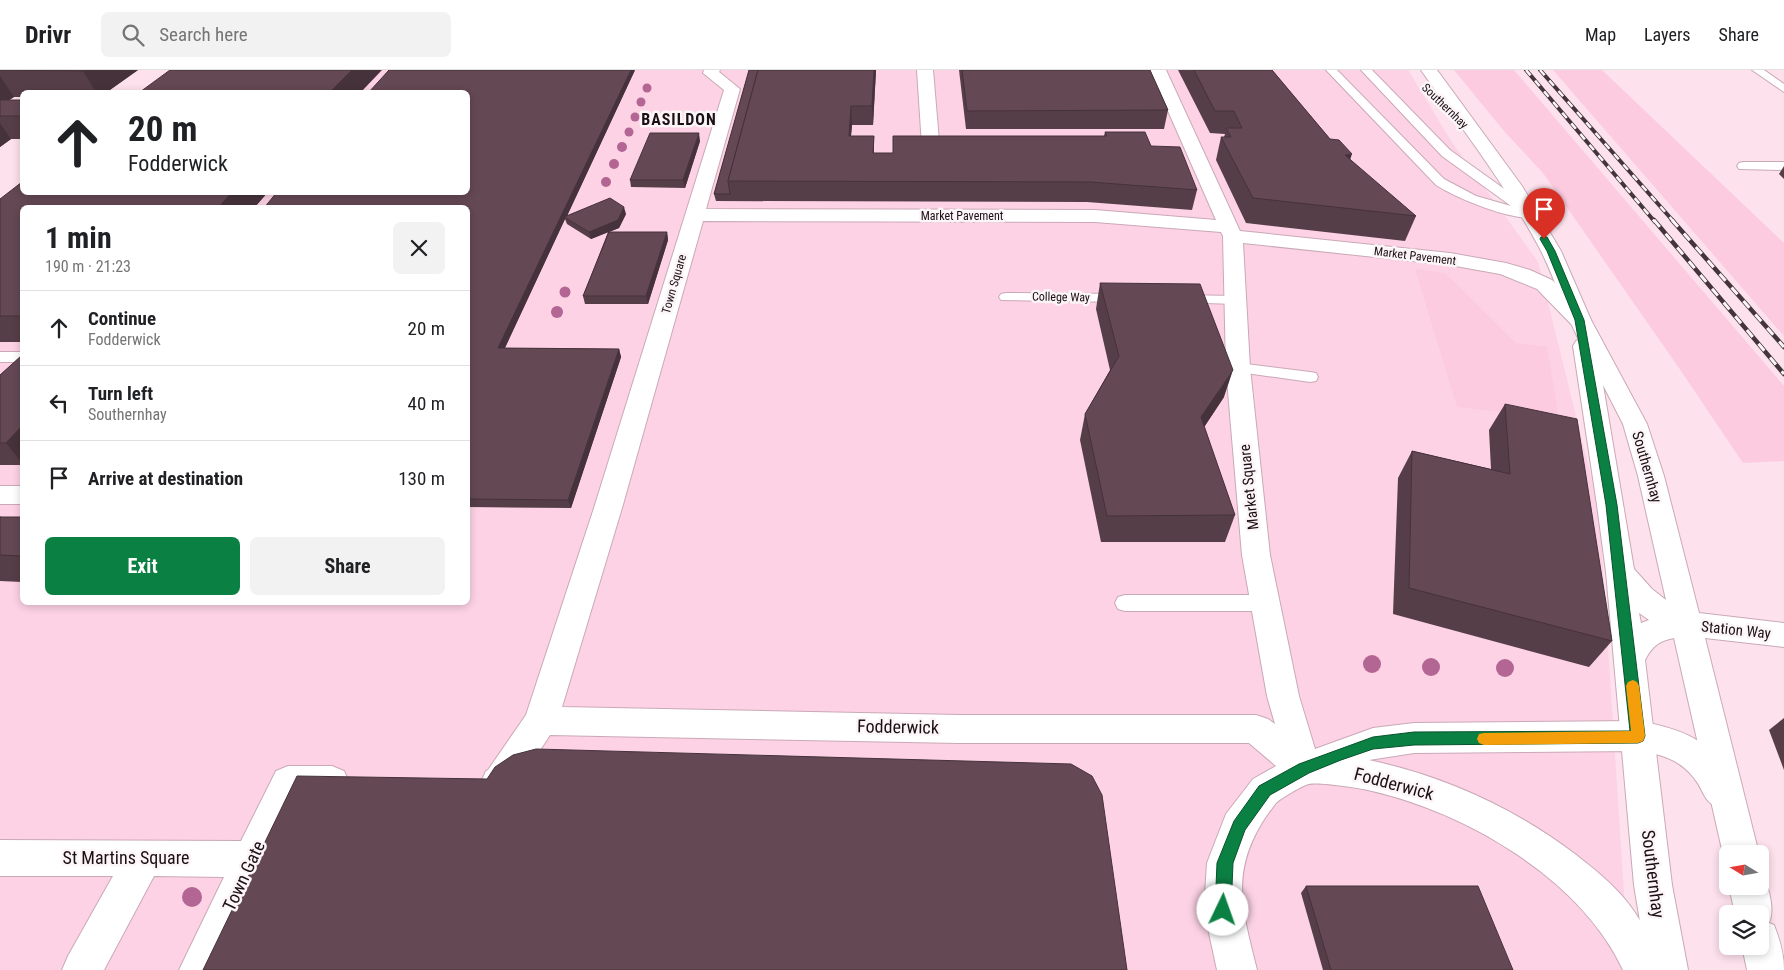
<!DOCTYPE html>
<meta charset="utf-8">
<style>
body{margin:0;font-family:"Roboto Condensed",sans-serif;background:#f2f2f2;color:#202124;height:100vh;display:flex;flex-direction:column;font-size:19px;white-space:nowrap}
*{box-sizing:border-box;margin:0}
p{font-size:16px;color:#757577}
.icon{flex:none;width:28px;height:28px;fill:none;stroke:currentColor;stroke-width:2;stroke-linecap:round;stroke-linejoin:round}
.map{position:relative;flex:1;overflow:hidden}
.sheet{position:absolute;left:20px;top:135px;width:450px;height:400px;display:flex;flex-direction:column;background:#fff;border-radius:8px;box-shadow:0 2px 8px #0003}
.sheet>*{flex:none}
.top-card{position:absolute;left:20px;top:20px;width:450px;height:105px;border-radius:8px;box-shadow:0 2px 8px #0003;background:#fff;color:#202124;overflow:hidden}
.needle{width:32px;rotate:281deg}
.fabs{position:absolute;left:1719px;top:775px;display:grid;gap:10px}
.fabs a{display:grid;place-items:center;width:50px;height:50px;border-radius:8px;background:#fff;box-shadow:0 2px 8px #0003;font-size:25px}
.pin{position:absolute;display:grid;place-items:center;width:42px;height:42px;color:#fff;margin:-51px -21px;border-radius:50% 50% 50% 0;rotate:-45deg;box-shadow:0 0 5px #0007}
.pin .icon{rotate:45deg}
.me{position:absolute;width:55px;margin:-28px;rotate:3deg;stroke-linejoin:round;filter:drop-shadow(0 0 4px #0008)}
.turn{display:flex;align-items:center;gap:18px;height:105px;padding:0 25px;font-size:22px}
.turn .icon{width:65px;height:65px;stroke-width:2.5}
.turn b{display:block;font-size:35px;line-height:42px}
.round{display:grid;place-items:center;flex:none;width:52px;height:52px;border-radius:8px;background:#f2f2f2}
.headline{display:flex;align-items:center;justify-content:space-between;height:85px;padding:0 25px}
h1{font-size:30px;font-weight:700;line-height:38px}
.cta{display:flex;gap:10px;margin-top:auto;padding:10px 25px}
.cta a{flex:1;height:58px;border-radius:8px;background:#0b8043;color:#fff;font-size:20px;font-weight:700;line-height:58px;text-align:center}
.cta a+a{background:#f2f2f2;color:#202124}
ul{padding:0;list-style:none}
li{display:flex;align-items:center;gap:15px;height:75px;padding:0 25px;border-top:1px solid #e0e0e0}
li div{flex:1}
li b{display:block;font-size:19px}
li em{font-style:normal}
header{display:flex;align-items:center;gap:30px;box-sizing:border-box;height:70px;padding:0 25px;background:#fff;border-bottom:1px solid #e0e0e0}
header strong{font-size:24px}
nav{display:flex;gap:28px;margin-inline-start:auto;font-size:18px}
.search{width:350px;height:45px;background:#f2f2f2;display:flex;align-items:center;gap:12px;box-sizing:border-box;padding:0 18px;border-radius:8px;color:#757577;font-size:19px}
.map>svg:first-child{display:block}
.built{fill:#fcd2e4;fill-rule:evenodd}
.green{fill:#fccbe0}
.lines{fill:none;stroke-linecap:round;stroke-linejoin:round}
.lane-casing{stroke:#caa9b7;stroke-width:2}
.street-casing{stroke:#caa9b7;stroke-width:2}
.secondary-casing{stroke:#caa9b7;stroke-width:2}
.lane{fill:#fff;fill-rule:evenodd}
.street{fill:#fff;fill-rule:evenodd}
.secondary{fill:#fff;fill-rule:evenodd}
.rail-far1-casing{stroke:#43353b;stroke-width:4}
.rail-casing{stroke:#43353b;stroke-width:4.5}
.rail-far1{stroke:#fcf5f8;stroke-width:2.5;stroke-dasharray:7;stroke-linecap:butt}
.rail{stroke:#fcf5f8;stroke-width:3;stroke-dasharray:9;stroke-linecap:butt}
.tree{fill:#b36593}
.wall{fill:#563e48}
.shaded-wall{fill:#46323b}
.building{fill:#644854;stroke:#46323b}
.route{fill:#0b8043;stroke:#07532c}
.slow{fill:#f59e0b}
.labels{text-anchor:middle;stroke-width:5;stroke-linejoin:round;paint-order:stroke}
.far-street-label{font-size:12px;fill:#1a0f14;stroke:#fcf5f8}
.street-label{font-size:15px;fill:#1a0f14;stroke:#fcf5f8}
.far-district-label{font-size:16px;font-weight:bold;letter-spacing:1px;fill:#1a0f14;stroke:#fcf5f8}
.near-street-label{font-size:18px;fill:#1a0f14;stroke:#fcf5f8}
</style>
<header>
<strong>Drivr</strong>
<div class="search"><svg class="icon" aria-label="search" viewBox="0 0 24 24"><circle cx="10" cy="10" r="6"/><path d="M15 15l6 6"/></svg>Search here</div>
<nav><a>Map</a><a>Layers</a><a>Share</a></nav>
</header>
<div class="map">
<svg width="1784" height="900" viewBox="0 0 1784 900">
<rect width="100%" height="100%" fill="#fde1ec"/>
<!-- built -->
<path class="built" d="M 195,0 L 1408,0 L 1453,74 L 1538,192 L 1599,439 L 1629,900 L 0,900 L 0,153 L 39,123 L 468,122 L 468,22 L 166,22 ZM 22,138 L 468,138 L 468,532 L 22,532 Z"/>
<!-- green -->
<g class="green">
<path d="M 1454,0 L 1514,0 L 1784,316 L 1784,391 L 1743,393 L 1679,298 L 1543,103 L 1504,61 Z"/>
<path d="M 1553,0 L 1602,0 L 1784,173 L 1784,266 Z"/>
<path d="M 1415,199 L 1445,203 L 1516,273 L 1547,277 L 1558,342 L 1556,346 L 1546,347 L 1457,337 Z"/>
</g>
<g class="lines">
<defs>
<g id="lane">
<path d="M 1326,0 L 1337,0 L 1444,109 L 1476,126 L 1511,136 L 1442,86 L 1361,0 L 1372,0 L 1450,80 L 1528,136 L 1529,140 L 1535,141 L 1537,144 L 1535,147 C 1513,152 1454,127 1436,115 Z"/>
<path d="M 1752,0 L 1764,0 L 1784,14 L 1784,22 Z"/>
<path d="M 1743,92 L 1784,92 L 1784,100 L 1739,99 L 1737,96 L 1739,93 Z"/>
<path d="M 1006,223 L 1121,224 L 1126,225 L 1128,228 L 1126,231 L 1121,232 L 1001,230 L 999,227 L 1001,224 Z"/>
<path d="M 1181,225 L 1235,226 L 1240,227 L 1242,230 L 1240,233 L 1235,234 L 1176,232 L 1174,229 L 1176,226 Z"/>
<rect x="0" y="282" width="22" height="10"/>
<path d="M 1238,293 L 1310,302 L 1316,303 L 1318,307 L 1316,311 L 1310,312 L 1232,301 L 1230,298 L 1232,295 Z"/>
<path d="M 1125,525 L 1265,525 L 1272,527 L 1275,533 L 1272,539 L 1265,541 L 1125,541 L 1118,539 L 1115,533 L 1118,527 Z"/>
</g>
<g id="street">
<path d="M 704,0 L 720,0 L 719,2 L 740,19 L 706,139 L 1095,140 L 1216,150 L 1150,0 L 1166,0 L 1240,161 L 1450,183 L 1506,193 L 1530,200 L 1552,210 L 1588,245 L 1591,250 L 1588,255 L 1580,257 L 1572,255 L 1537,219 L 1500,204 L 1450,195 L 1243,173 L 1250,298 L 1270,485 L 1299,626 L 1315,679 L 1373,658 L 1414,653 L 1638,651 C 1690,660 1717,674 1739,723 L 1734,734 L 1722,739 C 1702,732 1706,723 1694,708 C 1679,689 1661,684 1638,681 L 1414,683 L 1369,690 C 1444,706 1514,738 1575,784 C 1594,799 1613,814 1628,833 C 1644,853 1654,877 1664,900 L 1623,900 C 1581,809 1467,743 1372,721 C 1359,718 1321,712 1309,714 C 1303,715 1280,729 1276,733 C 1273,737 1270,741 1267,745 C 1229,801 1242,839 1257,900 L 1217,900 L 1204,840 L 1207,793 L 1226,744 L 1253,709 L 1276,696 L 1249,673 L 959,673 L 550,665 L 512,723 L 500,728 L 486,723 L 481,712 L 486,701 L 488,700 L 526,645 L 594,438 L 724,20 L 703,3 ZM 703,151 L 1095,152 L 1221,162 L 1223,166 L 1226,298 L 1242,485 L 1267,626 L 1275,654 L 1268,649 L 1256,645 L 959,645 L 562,637 L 622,438 Z"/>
<path d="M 917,0 L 933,0 L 939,71 L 964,72 L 967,76 L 964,80 L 958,81 L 925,80 L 922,76 Z"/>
<rect x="0" y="416" width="22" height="18"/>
<path d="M 288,696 L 332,696 L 344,701 L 349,712 L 344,723 L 332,728 L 298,728 L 220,900 L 179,900 L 224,807 L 154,806 L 104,900 L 62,900 L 68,886 L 113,806 L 0,806 L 0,770 L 241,771 L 276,701 Z"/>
</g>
<g id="secondary">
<path d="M 1421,0 L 1437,0 L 1522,116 L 1561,181 L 1591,250 L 1647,354 L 1664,406 L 1699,543 L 1784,553 L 1784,577 L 1705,568 L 1759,784 L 1728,784 L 1728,795 L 1723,784 L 1674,568 C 1659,571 1652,576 1645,590 L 1672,815 L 1688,900 L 1648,900 L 1634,815 L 1606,502 L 1597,435 L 1573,276 L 1576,271 L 1579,270 C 1564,241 1555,208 1540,179 C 1506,115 1462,59 1421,0 ZM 1603,315 L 1623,354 L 1638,406 L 1666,530 L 1652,519 L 1634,499 ZM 1639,543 L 1649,550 L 1641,553 Z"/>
<path d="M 1760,802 C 1769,815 1775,839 1769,853 L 1774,855 C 1780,870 1784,884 1784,900 L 1747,900 L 1742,876 L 1760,876 L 1760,844 L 1735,844 L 1729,816 L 1760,816 Z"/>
</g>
</defs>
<!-- lane casing -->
<use href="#lane" class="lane-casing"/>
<!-- street casing -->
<use href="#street" class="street-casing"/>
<!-- secondary casing -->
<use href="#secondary" class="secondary-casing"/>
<!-- lane -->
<use href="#lane" class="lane"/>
<!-- street -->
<use href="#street" class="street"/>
<!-- secondary -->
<use href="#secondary" class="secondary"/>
<defs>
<g id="rail-far1">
<path d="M 1526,0 L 1655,152"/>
<path d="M 1540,0 L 1674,152"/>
</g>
<g id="rail">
<path d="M 1654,150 L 1784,304"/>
<path d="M 1672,150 L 1784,277"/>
</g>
</defs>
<!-- rail-far1 casing -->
<use href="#rail-far1" class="rail-far1-casing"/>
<!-- rail casing -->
<use href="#rail" class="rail-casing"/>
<!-- rail-far1 -->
<use href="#rail-far1" class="rail-far1"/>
<!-- rail -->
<use href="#rail" class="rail"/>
</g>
<!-- trees -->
<g class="tree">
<circle cx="647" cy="18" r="4.5"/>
<circle cx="641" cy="32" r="4.5"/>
<circle cx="635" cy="47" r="4.5"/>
<circle cx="629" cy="62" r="4.5"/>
<circle cx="622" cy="77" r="5"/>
<circle cx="614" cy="94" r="5"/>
<circle cx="606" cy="112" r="5"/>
<circle cx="565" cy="222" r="5.5"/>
<circle cx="557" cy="242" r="6"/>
<circle cx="1372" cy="594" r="9"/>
<circle cx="1431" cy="597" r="9"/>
<circle cx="1505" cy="598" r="9"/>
<circle cx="192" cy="827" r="10"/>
</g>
<!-- wall -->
<g class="wall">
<path d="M 0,0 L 138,0 L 107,22 L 22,22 L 22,27 L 14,27 L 9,30 L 22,30 L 22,69 L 11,69 L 0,77 Z"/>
<path d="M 635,0 L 567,146 L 626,144 L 619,158 L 609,162 L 667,162 L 668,170 L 648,234 L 585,234 L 583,226 L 608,162 L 591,169 L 567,154 L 565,149 L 505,278 L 619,279 L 621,287 L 571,438 L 468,437 L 468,138 Z"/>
<path d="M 749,0 L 876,0 L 873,55 L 852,55 L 851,66 L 874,66 L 874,83 L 893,83 L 1104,66 L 1105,62 L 1151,76 L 1197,120 L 1192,140 L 1087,132 L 716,131 L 714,124 Z"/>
<path d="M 959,0 L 1150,0 L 1168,40 L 1164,59 L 966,59 Z"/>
<path d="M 1178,0 L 1272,0 L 1330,69 L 1350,90 L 1416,146 L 1405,171 L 1246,153 L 1216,90 L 1221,67 L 1224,67 L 1225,64 L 1210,63 Z"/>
<path d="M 700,71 L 685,118 L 631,117 L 630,110 Z"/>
<path d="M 1784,96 L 1784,109 L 1779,104 Z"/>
<path d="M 268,122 L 254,138 L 22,138 L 22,272 L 0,272 L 0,129 Z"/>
<path d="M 1100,213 L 1224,327 L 1204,357 L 1235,445 L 1225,472 L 1101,472 L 1080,370 L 1085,344 L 1110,300 L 1096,239 Z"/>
<path d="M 22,286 L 22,395 L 0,395 L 0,305 Z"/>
<path d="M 1505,334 L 1612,571 L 1589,597 L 1393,544 L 1398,408 L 1412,381 L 1491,399 L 1489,360 Z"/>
<path d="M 0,446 L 1,447 L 22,447 L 22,512 L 0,511 Z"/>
<path d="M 1784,648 L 1784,700 L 1769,660 Z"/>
<path d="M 1306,816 L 1513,900 L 1323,900 L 1301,823 Z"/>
</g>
<!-- shaded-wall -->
<g class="shaded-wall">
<path d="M 85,0 L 138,0 L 107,22 L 96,22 L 83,1 Z"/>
<path d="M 352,0 L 382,0 L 361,22 L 330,22 Z"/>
<path d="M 631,0 L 635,0 L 566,148 L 564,147 L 565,149 L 501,286 L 498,278 Z"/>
<path d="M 874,0 L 876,0 L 873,55 L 872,36 Z"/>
<path d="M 0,6 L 14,27 L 0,36 Z"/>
<path d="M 851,36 L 852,55 L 849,85 L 849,66 Z"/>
<path d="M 0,53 L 11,69 L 0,77 Z"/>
<path d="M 699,63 L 700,71 L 685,118 L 683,110 Z"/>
<path d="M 1352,84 L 1344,108 L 1345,85 Z"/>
<path d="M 232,122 L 268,122 L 254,138 L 218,138 Z"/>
<path d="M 624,137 L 626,144 L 619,158 L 591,169 L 589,162 Z"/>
<path d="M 667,162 L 668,170 L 648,234 L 646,226 Z"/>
<path d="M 619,279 L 621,287 L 571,438 L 568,430 Z"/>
<path d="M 1233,300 L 1224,327 L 1193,374 L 1201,347 Z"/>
<path d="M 22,356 L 22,393 L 6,373 Z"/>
</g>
<!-- building -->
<g class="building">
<path d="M 0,0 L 85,0 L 83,1 Z"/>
<path d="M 170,0 L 352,0 L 330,22 L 140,22 Z"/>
<path d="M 389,0 L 631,0 L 498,278 L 619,279 L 568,430 L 468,429 L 468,138 L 264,138 L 277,122 L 468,122 L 468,22 L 369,22 Z"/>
<path d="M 749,0 L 758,0 L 728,111 L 730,124 L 714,124 Z"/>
<path d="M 758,0 L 874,0 L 872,36 L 851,36 L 849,66 L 874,66 L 873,83 L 893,83 L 893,66 L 1107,66 L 1105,62 L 1145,62 L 1151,76 L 1180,77 L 1197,120 L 1090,112 L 728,111 Z"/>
<path d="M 962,0 L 1150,0 L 1168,40 L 967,41 Z"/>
<path d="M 1194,0 L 1272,0 L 1330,69 L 1339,70 L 1352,84 L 1345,85 L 1416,146 L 1253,128 L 1221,67 L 1231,67 L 1226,58 L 1242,58 L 1234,41 L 1215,41 Z"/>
<rect x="0" y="30" width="22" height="16"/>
<path d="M 650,63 L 699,63 L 683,110 L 630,110 Z"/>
<path d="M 22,112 L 22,122 L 232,122 L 218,138 L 22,138 L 22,246 L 0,246 L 0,129 Z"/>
<path d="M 610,128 L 624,137 L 618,150 L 589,162 L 564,147 Z"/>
<path d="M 609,162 L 667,162 L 646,226 L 583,226 Z"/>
<path d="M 1100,213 L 1200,214 L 1233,300 L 1201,347 L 1235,445 L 1107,446 L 1085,344 L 1119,286 Z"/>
<path d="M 21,286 L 22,286 L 22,356 L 6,373 L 0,373 L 0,305 Z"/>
<path d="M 1505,334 L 1577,349 L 1612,571 L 1409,518 L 1412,381 L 1510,404 Z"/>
<path d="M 0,447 L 22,447 L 22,483 L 20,486 L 0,485 Z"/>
<path d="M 536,679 L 1071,694 L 1092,706 L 1102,725 L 1127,900 L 203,900 L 297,706 L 487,709 L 495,697 L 513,685 Z"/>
<path d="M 1306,816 L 1478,816 L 1513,900 L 1331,900 Z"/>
</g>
<!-- route -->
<path class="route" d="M 1541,167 L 1547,167 L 1555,181 L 1584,250 L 1617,435 L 1645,666 L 1643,671 L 1638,673 L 1414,675 L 1373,679 L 1341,690 L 1309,703 L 1270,725 L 1245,760 L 1233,793 L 1231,840 L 1229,845 L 1223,848 L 1217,845 L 1215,840 L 1217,793 L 1234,751 L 1259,716 L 1299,694 L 1373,667 L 1414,662 L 1630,661 L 1606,435 L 1575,250 L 1547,181 L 1540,169 Z"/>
<!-- slow -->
<path class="slow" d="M 1633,610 L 1637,612 L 1639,616 L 1645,666 L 1643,671 L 1638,673 L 1484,675 L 1479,673 L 1477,669 L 1479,664 L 1484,663 L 1631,661 L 1626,616 L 1628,612 Z"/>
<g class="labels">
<!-- far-street labels -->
<g class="far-street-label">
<text transform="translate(1445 36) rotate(44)" y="4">Southernhay</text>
<text x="962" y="150">Market Pavement</text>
<text transform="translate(1415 186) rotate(7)" y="4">Market Pavement</text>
<text transform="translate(674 214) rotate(-74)" y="4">Town Square</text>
<text transform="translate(1061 227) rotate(1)" y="4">College Way</text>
</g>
<!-- street labels -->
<g class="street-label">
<text transform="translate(1647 397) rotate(74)" y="5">Southernhay</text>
<text transform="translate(1249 417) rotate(-96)" y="5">Market Square</text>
<text transform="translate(1736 560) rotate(6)" y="5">Station Way</text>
</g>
<!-- far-district labels -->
<g class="far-district-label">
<text x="679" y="55">BASILDON</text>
</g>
<!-- near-street labels -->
<g class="near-street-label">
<text transform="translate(898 657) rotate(1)" y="6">Fodderwick</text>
<text transform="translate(1394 714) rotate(15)" y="6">Fodderwick</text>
<text x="126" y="794">St Martins Square</text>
<text transform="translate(1653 804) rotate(83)" y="6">Southernhay</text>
<text transform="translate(244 806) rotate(-65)" y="6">Town Gate</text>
</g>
</g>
</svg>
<div class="fabs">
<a><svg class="needle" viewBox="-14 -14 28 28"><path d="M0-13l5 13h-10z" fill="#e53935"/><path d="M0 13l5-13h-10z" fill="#757577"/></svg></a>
<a><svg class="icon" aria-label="layers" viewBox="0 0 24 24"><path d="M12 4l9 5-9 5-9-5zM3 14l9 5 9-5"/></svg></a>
</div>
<div class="pin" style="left:1544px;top:169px;background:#d93025"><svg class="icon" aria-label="arrive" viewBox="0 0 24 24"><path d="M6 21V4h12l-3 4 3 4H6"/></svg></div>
<svg class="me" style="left:1223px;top:840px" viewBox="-20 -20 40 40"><circle r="19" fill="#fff"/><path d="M0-13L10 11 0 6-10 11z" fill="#0b8043"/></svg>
<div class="top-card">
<div class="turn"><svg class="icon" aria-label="ahead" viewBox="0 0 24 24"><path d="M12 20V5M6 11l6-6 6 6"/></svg><div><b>20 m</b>Fodderwick</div></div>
</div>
<section class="sheet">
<div class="headline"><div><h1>1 min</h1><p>190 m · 21:23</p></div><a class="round"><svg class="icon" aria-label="close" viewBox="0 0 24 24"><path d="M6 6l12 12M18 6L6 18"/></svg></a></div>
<ul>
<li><svg class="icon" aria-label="ahead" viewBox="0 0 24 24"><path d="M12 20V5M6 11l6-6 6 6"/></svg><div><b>Continue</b><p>Fodderwick</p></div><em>20 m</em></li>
<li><svg class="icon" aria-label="left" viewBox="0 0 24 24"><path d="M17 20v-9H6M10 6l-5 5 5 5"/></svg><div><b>Turn left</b><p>Southernhay</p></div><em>40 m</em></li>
<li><svg class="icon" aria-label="arrive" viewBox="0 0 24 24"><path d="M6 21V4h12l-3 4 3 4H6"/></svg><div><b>Arrive at destination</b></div><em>130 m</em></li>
</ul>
<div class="cta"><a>Exit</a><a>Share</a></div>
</section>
</div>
